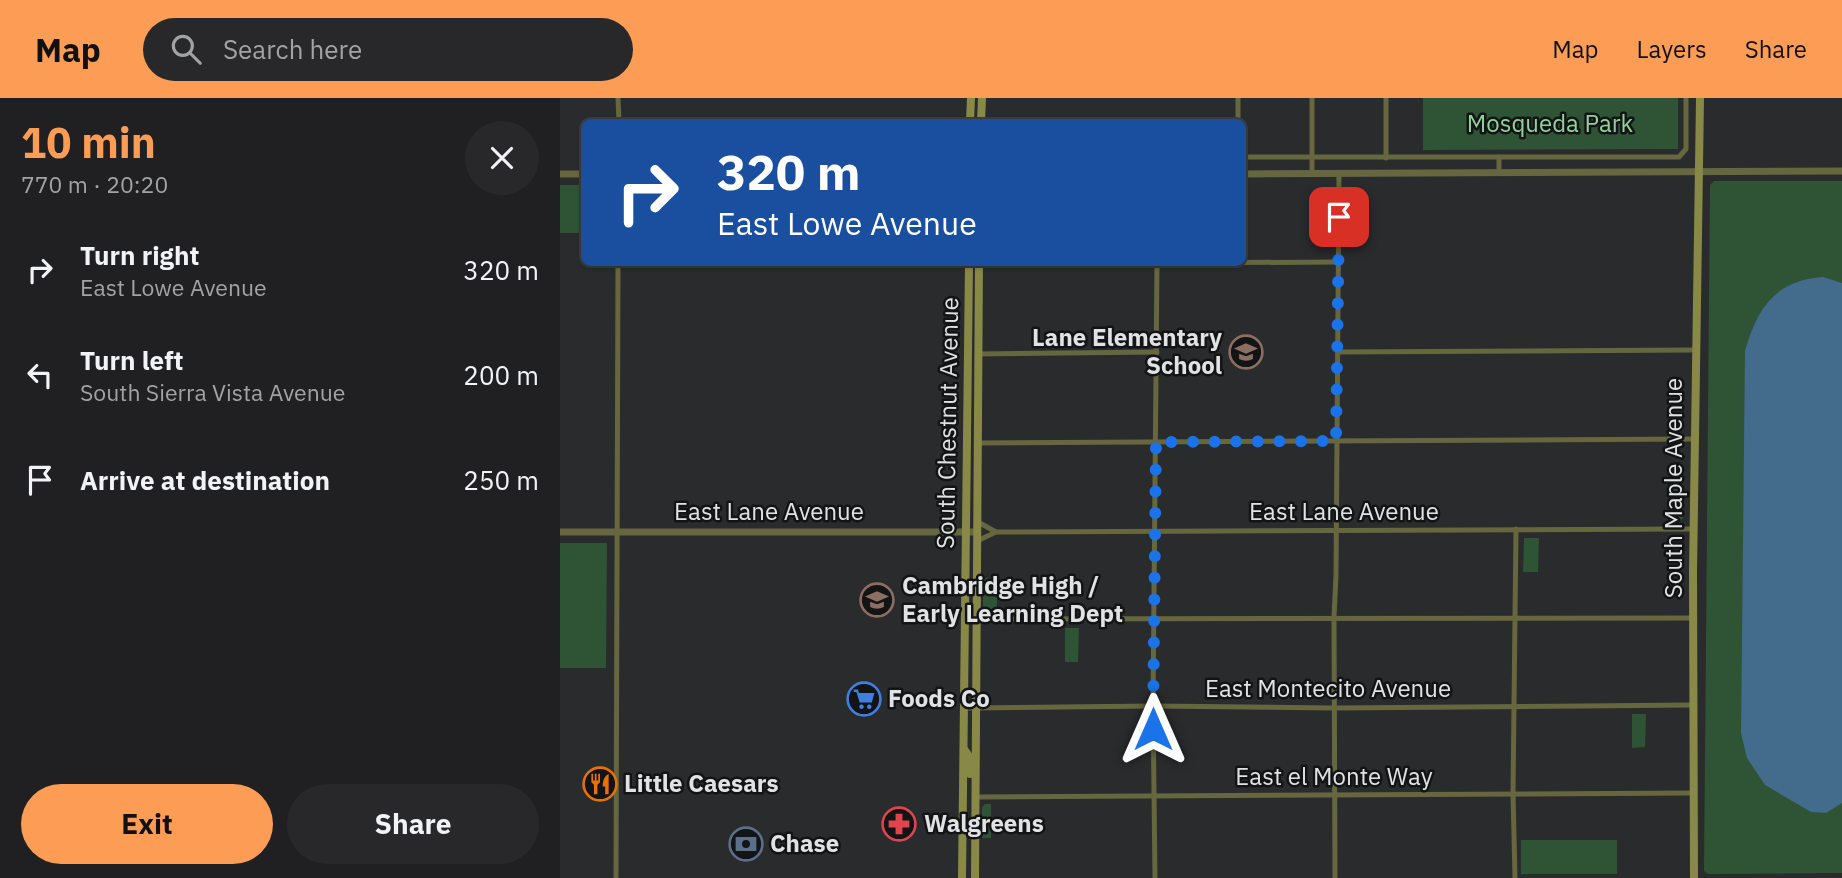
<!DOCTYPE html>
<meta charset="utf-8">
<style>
body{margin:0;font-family:"IBM Plex Sans",sans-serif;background:#28282a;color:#f1f3f6;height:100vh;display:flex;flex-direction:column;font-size:26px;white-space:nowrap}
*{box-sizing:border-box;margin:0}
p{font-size:23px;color:#a2a3a5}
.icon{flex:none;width:38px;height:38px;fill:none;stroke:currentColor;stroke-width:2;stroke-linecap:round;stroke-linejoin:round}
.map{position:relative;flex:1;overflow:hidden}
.sheet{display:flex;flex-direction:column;background:#202022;width:560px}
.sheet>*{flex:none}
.hud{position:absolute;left:21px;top:21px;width:665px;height:147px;border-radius:10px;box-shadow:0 2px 5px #0004,0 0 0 2px #3d3e40;background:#1a4fa0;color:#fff;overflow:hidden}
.pin{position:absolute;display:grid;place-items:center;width:60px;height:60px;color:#fff;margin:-30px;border-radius:14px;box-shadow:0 4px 10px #0006}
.me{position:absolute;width:77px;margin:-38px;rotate:0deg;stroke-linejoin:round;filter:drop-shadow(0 0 5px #0008)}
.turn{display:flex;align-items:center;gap:24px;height:147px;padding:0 21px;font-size:32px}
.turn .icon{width:91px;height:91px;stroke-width:2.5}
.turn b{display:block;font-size:49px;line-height:60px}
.round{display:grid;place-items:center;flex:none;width:74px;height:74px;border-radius:37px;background:#28282a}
.summary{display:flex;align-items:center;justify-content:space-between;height:119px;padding:0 21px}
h1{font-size:42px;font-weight:700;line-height:52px;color:#fd9c55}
.button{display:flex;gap:14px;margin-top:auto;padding:14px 21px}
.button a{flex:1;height:80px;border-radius:42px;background:#fd9c55;color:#111;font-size:28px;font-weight:700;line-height:80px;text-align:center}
.button a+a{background:#28282a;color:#f1f3f6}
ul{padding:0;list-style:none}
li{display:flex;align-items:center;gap:21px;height:105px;padding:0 21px}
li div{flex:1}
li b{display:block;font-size:26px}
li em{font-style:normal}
header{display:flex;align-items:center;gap:42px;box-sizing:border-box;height:98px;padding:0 35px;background:#fd9c55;color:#111}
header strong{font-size:33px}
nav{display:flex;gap:38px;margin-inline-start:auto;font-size:24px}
.search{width:490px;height:63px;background:#28282a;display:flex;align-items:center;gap:18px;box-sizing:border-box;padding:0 24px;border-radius:38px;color:#a2a3a5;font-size:26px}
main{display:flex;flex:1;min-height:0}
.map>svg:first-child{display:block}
.green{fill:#2f5335}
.water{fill:#436b8c}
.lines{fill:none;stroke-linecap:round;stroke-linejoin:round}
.minor{stroke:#66673f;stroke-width:5}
.tertiary{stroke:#66673f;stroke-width:7}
.secondary{stroke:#888947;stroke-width:8}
.route{stroke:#1a73e8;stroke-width:12;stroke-dasharray:0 21.6}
.labels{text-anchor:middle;stroke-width:5;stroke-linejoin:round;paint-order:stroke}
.park-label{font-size:24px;fill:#92d19b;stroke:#131415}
.poi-label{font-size:24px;font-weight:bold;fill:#e2e2e4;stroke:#131415;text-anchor:start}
.street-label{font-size:24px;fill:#e2e2e4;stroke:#131415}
</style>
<header>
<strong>Map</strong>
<div class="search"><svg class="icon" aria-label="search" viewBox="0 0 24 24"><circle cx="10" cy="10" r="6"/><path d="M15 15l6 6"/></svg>Search here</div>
<nav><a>Map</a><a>Layers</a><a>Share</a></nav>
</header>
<main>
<section class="sheet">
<div class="summary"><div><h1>10 min</h1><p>770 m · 20:20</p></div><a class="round"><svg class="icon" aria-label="close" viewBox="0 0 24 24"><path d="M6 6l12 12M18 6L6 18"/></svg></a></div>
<ul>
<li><svg class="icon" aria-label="right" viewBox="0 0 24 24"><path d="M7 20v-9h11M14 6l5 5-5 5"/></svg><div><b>Turn right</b><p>East Lowe Avenue</p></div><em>320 m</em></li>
<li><svg class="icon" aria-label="left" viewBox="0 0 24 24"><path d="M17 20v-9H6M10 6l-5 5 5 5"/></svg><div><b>Turn left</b><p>South Sierra Vista Avenue</p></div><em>200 m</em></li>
<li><svg class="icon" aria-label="arrive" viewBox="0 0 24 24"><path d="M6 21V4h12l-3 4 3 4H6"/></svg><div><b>Arrive at destination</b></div><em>250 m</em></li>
</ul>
<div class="button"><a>Exit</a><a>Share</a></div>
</section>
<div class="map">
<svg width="1282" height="780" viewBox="0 0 1282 780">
<rect width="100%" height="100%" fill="#2a2b2d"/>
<!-- green -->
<g class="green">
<path d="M 863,0 L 1118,0 L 1118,51 L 863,52 Z"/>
<path d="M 1154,83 L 1282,83 L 1282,775 L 1148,776 L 1144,773 L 1150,87 Z"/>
<rect x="0" y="87" width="24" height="48"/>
<path d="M 1114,386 L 1123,386 L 1123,420 L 1120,423 L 1114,423 Z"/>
<path d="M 964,440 L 979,440 L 978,474 L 963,474 Z"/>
<path d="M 0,445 L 47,445 L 46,570 L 0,570 Z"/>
<path d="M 423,480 L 437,480 L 437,514 L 425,514 L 423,512 Z"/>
<path d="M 505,530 L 519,530 L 518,564 L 505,564 Z"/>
<path d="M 1072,616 L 1086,616 L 1085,649 L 1072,650 Z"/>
<path d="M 425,706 L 431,706 L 431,740 L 422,740 L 422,709 Z"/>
<rect x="961" y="742" width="96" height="34"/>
</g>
<!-- water -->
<path class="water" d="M 1263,179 L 1282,185 L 1282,705 L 1266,715 L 1251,714 L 1205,687 L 1187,660 L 1181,635 L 1185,253 C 1197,210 1216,182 1263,179 Z"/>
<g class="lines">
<!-- minor -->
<g class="minor">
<path d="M 58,0 L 59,24"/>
<path d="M 752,0 L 752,75"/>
<path d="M 826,0 L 826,60"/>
<path d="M 678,24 L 678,0"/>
<path d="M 682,59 L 1119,59 L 1126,51 L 1126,0"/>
<path d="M 939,59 L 939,74"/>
<path d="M 241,164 L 241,165"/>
<path d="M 419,166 L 778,164"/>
<path d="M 778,254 L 1135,252"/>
<path d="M 418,256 L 597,254"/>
<path d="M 419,345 L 1134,341"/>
<path d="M 418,424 L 436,434"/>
<path d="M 417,443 L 436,434 L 1133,431"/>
<path d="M 416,521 L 1133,520"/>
<path d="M 405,610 L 593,608 L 775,610 L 1132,607"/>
<path d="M 415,699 L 1133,695"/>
<path d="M 56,780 L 58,164"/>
<path d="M 595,780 L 593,608 L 597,164"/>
<path d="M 775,780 L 774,519 L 776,477 L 779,75"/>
<path d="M 955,780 L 953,695 L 956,431"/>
</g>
<!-- tertiary -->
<g class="tertiary">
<path d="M 0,76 L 24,76"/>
<path d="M 682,76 L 1282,73"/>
<path d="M 0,434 L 417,434"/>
</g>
<!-- secondary -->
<g class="secondary">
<path d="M 410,24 L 411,0"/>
<path d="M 421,24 L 422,0"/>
<path d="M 404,651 L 409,658 L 410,676"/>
<path d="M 402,780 L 409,164"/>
<path d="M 415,780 L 419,164"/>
<path d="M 1134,780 L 1133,475 L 1140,0"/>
</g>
</g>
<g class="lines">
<!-- route -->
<path class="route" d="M 593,631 L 596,344 L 776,343 L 779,119"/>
</g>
<!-- icons -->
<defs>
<symbol id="school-ring" viewBox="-11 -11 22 22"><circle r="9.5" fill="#131415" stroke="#8d6e63" stroke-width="1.5"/><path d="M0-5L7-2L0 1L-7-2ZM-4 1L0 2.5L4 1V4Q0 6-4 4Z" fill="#8d6e63"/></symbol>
<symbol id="supermarket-ring" viewBox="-11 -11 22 22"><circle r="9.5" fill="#131415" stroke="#3f7fe0" stroke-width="1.5"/><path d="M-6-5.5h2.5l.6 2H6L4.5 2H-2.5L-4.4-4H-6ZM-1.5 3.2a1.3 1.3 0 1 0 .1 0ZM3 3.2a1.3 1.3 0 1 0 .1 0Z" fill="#3f7fe0"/></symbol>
<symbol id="restaurant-ring" viewBox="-11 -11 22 22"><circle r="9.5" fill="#131415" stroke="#e8710a" stroke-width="1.5"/><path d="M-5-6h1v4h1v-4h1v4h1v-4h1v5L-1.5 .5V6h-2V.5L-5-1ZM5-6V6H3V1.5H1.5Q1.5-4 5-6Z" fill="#e8710a"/></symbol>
<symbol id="pharmacy-ring" viewBox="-11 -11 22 22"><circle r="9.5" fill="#131415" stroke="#e0444e" stroke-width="1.5"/><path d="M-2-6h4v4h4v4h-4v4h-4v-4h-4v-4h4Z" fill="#e0444e"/></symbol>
<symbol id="bank-ring" viewBox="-11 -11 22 22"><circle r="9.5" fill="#131415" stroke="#5c6f8a" stroke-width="1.5"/><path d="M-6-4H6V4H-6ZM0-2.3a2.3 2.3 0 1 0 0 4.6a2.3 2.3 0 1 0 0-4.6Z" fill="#5c6f8a"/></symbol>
</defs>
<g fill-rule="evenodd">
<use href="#school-ring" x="667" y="235" width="38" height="38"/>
<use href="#school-ring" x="298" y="483" width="38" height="38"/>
<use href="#supermarket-ring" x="285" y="582" width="38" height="38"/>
<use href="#restaurant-ring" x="21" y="667" width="38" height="38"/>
<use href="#pharmacy-ring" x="320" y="707" width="38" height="38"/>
<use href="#bank-ring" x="167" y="727" width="38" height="38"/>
</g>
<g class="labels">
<!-- park labels -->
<g class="park-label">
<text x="990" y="34">Mosqueda Park</text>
</g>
<!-- poi labels -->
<g class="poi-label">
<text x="662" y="248" text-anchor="end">Lane Elementary<tspan x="662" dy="28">School</tspan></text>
<text x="342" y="496">Cambridge High /<tspan x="342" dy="28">Early Learning Dept</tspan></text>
<text x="328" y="609">Foods Co</text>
<text x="64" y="694">Little Caesars</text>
<text x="364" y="734">Walgreens</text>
<text x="210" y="754">Chase</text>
</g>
<!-- street labels -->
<g class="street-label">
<text transform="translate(388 325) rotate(-89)" y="8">South Chestnut Avenue</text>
<text transform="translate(1114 390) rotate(-90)" y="8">South Maple Avenue</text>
<text x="209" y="422">East Lane Avenue</text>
<text x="784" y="422">East Lane Avenue</text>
<text x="768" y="599">East Montecito Avenue</text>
<text x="774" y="687">East el Monte Way</text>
</g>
</g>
</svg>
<div class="pin" style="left:779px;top:119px;background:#d93025"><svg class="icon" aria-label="arrive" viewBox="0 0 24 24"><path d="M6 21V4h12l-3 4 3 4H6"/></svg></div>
<svg class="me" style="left:593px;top:631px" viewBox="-20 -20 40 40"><path d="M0-17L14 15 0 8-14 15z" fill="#1a73e8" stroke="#fff" stroke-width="4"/></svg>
<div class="hud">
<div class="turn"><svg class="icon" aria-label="right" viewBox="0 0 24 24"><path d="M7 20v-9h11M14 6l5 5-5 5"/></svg><div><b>320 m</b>East Lowe Avenue</div></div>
</div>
</div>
</main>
